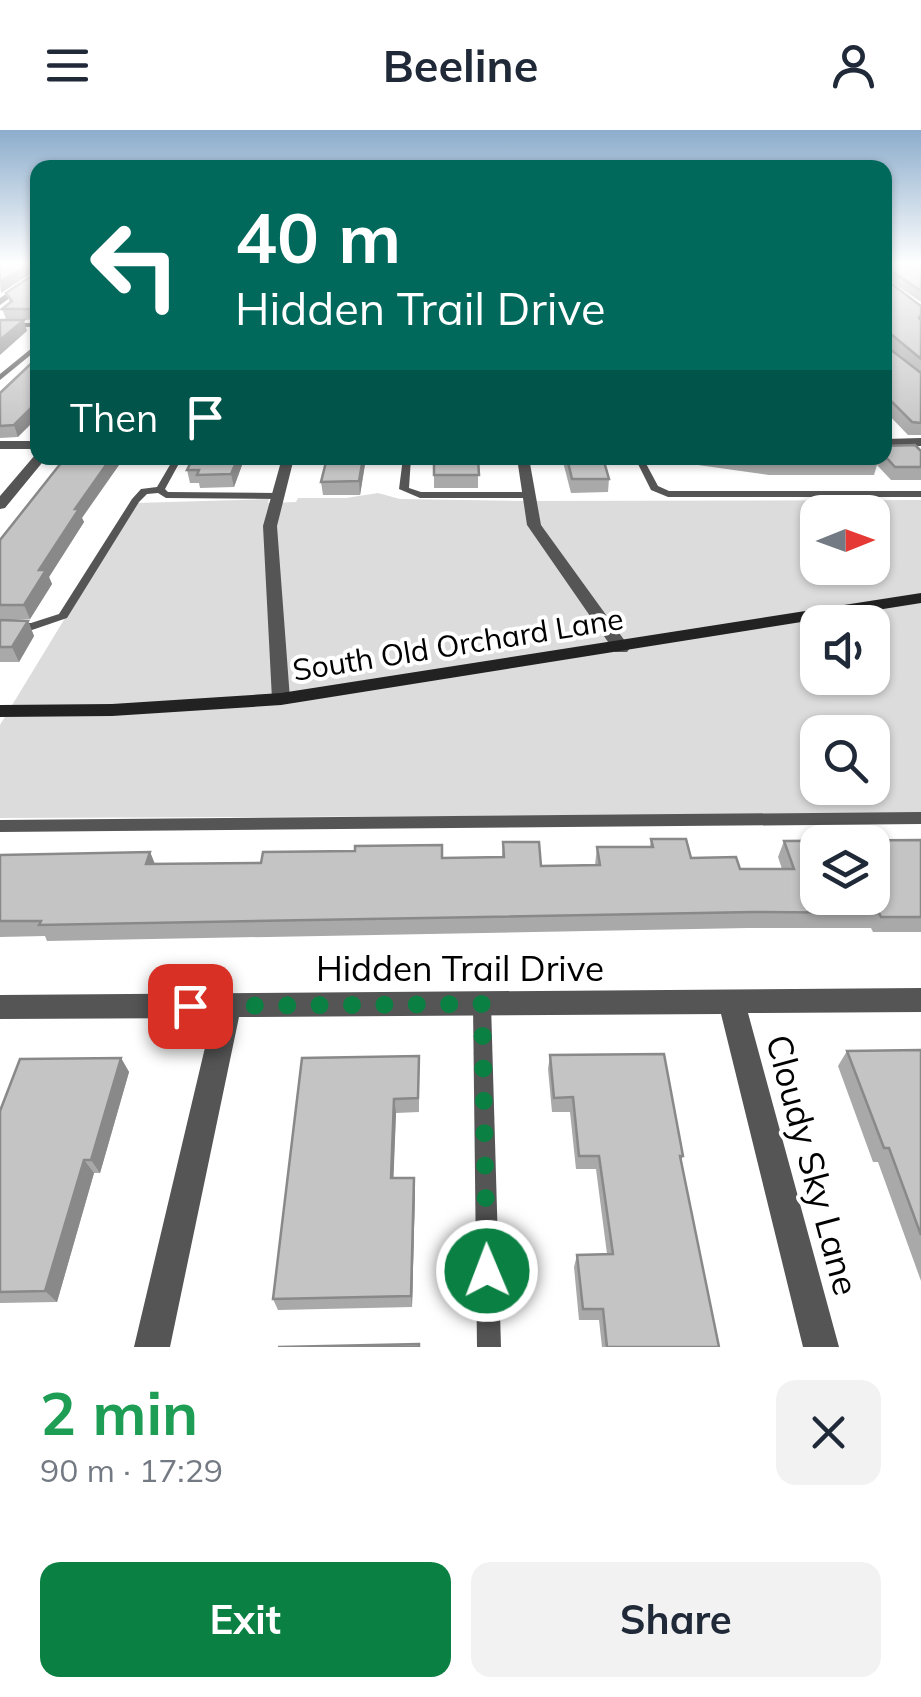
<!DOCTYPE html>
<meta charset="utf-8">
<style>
body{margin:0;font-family:Mulish,sans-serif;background:#f2f2f3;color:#1f2937;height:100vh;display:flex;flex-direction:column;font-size:38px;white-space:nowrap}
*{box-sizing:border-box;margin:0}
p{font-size:32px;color:#747a83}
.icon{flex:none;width:55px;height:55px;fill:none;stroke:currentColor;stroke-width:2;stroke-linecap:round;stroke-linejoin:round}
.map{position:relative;height:1217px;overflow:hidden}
.panel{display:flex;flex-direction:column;background:#fff;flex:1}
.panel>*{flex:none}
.top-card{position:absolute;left:30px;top:30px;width:862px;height:305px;border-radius:20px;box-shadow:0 2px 8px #0004;background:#00695c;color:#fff;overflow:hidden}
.needle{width:65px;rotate:89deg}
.controls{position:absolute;left:800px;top:365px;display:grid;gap:20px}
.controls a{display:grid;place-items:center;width:90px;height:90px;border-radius:20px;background:#fff;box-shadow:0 2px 8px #0004;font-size:50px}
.pin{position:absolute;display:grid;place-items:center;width:85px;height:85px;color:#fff;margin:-42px;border-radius:20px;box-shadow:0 5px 15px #0006}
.me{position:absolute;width:110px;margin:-55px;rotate:359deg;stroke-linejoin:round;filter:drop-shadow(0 0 8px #0008)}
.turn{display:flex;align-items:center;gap:35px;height:210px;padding:0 40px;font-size:45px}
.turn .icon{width:130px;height:130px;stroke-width:2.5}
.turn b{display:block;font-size:70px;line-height:85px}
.then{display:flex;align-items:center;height:95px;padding:0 40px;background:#0003;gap:20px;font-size:38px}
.round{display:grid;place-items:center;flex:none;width:105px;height:105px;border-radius:20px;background:#f2f2f3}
.overview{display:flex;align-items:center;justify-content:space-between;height:170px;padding:0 40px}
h1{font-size:60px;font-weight:700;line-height:75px;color:#1e9e55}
.button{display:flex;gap:20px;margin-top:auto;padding:20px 40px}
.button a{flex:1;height:115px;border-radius:20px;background:#0b8043;color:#fff;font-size:40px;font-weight:700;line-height:115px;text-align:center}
.button a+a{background:#f2f2f3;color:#1f2937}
header{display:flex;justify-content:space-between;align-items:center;height:130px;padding:0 40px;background:#fff;font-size:45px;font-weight:700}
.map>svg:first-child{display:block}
.green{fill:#dcdcdc;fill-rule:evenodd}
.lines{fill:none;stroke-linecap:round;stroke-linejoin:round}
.lane{fill:#555;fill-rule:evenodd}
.street{fill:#555;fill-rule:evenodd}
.secondary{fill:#222;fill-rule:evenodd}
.wall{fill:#a9a9a9}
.shaded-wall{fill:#898989}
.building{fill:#c4c4c4;stroke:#898989;stroke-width:2.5;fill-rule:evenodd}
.route{stroke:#0b8043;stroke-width:18;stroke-dasharray:0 32.4}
.labels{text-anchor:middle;stroke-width:8;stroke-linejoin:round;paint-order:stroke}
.street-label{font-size:30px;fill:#000;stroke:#fff}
.near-street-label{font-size:35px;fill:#000;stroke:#fff}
</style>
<header><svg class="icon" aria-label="menu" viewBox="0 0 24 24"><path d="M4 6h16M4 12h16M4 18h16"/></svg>Beeline<svg class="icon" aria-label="person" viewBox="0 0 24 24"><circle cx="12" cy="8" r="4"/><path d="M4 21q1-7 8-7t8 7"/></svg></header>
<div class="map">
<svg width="921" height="1217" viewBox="0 0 921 1217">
<rect width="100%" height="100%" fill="#fff"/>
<!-- green -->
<path class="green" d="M 378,363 L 400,369 L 523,371 L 921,370 L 921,684 L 0,688 L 0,595 L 135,373 L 269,369 L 268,373 L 296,372 L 298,368 L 346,368 ZM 818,382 L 872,382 L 872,438 L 818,438 ZM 818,492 L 872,492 L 872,548 L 818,548 ZM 818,602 L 872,602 L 872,658 L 818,658 Z"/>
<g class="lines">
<!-- lane -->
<g class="lane">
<rect x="0" y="193" width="38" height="4"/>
<path d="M 38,213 L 38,219 L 0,250 L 0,244 Z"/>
<path d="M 174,328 L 182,328 L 165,359 L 168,362 L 276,363 L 281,366 L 276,369 L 166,368 L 158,363 L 147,364 L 139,372 L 67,488 L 32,500 L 0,501 L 0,493 L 31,493 L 59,484 L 132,369 L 141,359 L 157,357 Z"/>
<path d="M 403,328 L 411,328 L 409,358 L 421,362 L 528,362 L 533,365 L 528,368 L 420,368 L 399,359 Z"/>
<path d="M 635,328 L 643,328 L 658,356 L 669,361 L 921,361 L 921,367 L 668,367 L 651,360 Z"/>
<path d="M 921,682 L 921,694 L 0,702 L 0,690 Z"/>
<path d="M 482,866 L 489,868 L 491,874 L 501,1217 L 477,1217 L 473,874 L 475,868 Z"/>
</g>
<!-- street -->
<g class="street">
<path d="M 38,142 L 38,148 L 0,175 L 0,168 Z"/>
<path d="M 921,308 L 921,316 L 885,317 L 885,309 Z"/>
<rect x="0" y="311" width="38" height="8"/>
<path d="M 35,325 L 46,328 L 5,378 L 0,379 L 0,366 Z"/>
<path d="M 282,328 L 294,328 L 277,396 L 290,569 L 281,575 L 272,569 L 263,396 Z"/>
<path d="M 517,328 L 529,328 L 541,395 L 630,518 L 627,522 L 615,522 L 527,395 Z"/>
<path d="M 921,858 L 921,882 L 748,883 L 839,1217 L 803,1217 L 721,884 L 239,887 L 170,1217 L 134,1217 L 212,888 L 0,889 L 0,865 Z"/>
</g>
<!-- secondary -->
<path class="secondary" d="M 921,463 L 921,473 L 281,575 L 112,586 L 0,587 L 0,575 L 112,574 L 281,563 Z"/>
</g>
<!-- wall -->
<g class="wall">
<path d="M 0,134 L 38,134 L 38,190 L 6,189 L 2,179 L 10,173 L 6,163 L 37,142 L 37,139 L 1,163 Z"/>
<path d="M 885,134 L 921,134 L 921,172 L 887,149 L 885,149 Z"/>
<path d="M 885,149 L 921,176 L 921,305 L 908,305 L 885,281 Z"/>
<path d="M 38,227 L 18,307 L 0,308 L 0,263 Z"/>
<path d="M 885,316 L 921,321 L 921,350 L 891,350 L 877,335 L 874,345 L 769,345 L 648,328 L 885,328 Z"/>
<path d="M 193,328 L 248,328 L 245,335 L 242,335 L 234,357 L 200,358 L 199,353 L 190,353 L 187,340 Z"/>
<path d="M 327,328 L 366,328 L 360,365 L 323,365 L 321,352 Z"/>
<rect x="434" y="328" width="44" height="30"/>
<path d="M 562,328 L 603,328 L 609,349 L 608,362 L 571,363 Z"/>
<path d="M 82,388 L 84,392 L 49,447 L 52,454 L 30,489 L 8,490 L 28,491 L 34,506 L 19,532 L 0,532 L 0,410 Z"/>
<path d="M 651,709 L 691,728 L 740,739 L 782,739 L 778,727 L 784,711 L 921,710 L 921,802 L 873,802 L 871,798 L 748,798 L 47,811 L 45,806 L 0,807 L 0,725 L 150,722 L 155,734 L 502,727 L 503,712 L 541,736 L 595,735 L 597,717 L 650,717 Z"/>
<path d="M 921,920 L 921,1151 L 878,1032 L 873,1032 L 838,936 L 847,921 Z"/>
<path d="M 550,925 L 683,1026 L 681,1032 L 719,1217 L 602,1217 L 599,1190 L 579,1190 L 574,1137 L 577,1125 L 607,1124 L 596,1039 L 576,1039 L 570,982 L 552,982 L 548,939 Z"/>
<path d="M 419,926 L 419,982 L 396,983 L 393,1048 L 415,1061 L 412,1177 L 278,1180 L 273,1169 Z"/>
<path d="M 121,928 L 129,942 L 100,1043 L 94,1043 L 57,1172 L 0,1173 L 0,981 Z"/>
</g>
<!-- shaded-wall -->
<g class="shaded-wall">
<path d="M 29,134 L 37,134 L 38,139 L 1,163 L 0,152 Z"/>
<path d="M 24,190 L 27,201 L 0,225 L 0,210 Z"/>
<path d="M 38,271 L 38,287 L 18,307 L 14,295 Z"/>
<path d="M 111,328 L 124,328 L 82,388 L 84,392 L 49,447 L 52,454 L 30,489 L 24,475 L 39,440 L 75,379 Z"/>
<path d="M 238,328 L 240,328 L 242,335 L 234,357 L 231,344 Z"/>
<path d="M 363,328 L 366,328 L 360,365 L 359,351 Z"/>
<path d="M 28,491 L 34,506 L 19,532 L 12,517 Z"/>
<path d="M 150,722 L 156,737 L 146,734 Z"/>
<path d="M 121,928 L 129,942 L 100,1043 L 91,1030 Z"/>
<path d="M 394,969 L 396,983 L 393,1061 L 391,1048 Z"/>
<path d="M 84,1030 L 94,1043 L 57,1172 L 45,1161 Z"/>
<path d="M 414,1048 L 415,1061 L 412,1177 L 411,1166 Z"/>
</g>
<!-- building -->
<g class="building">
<path d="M 0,134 L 29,134 L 0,152 Z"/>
<path d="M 36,134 L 38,134 L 38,179 L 2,179 L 12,171 L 6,163 L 37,142 Z"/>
<path d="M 885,134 L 921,134 L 921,161 L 890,140 L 885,140 Z"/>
<path d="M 885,149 L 921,176 L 921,185 L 919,188 L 921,190 L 921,229 L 891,204 L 886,205 L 886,216 L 921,243 L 921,293 L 912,292 L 885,265 Z"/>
<path d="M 0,190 L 24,190 L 0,210 Z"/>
<path d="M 38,227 L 38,271 L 14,295 L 0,296 L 0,263 Z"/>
<path d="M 915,315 L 921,321 L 921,337 L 895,337 L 885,326 L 885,316 Z"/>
<path d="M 65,328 L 111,328 L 75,379 L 79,379 L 39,440 L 46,440 L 24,475 L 0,475 L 0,410 Z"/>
<path d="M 193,328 L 238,328 L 231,344 L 197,345 L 199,340 L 187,340 Z"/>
<path d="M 327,328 L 363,328 L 359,351 L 321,352 Z"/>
<path d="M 434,328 L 478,328 L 479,345 L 434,345 Z"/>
<path d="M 567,328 L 603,328 L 609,349 L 572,349 Z"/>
<path d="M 741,328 L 874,328 L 878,332 L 773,332 Z"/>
<path d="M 0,490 L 28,491 L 12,517 L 0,517 Z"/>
<path d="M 651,709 L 686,709 L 691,728 L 736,727 L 740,739 L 794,739 L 784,711 L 921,710 L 921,787 L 881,787 L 879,783 L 754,782 L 39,795 L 41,791 L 0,791 L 0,725 L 150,722 L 146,734 L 261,733 L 263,722 L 355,721 L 355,716 L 442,715 L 442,728 L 504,727 L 503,712 L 539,712 L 541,736 L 600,735 L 597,717 L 653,717 ZM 818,712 L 872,712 L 872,768 L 818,768 Z"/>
<path d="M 921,920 L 921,1105 L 889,1018 L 884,1018 L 847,921 Z"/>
<path d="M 664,924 L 683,1026 L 680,1026 L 719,1217 L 607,1217 L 603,1179 L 583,1179 L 577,1125 L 613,1124 L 599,1026 L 579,1026 L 573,967 L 554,968 L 550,925 Z"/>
<path d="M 419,926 L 418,968 L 394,969 L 391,1048 L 414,1048 L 411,1166 L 273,1169 L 302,928 Z"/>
<path d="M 121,928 L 91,1030 L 84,1030 L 45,1161 L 0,1162 L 0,981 L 20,929 Z"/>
<path d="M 419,1214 L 419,1217 L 278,1217 Z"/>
</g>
<!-- sky -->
<linearGradient id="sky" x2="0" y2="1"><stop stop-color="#8cadcc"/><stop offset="0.44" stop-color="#fff"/><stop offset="1" stop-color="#fff" stop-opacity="0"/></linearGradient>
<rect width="921" height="304" fill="url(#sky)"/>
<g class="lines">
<!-- route -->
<path class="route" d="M 190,876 L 482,874 L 487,1141"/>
</g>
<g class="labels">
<!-- street labels -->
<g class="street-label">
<text transform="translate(458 515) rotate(-9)" y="10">South Old Orchard Lane</text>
</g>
<!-- near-street labels -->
<g class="near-street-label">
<text x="460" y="851">Hidden Trail Drive</text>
<text transform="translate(812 1035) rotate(75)" y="12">Cloudy Sky Lane</text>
</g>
</g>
</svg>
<div class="controls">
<a><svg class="needle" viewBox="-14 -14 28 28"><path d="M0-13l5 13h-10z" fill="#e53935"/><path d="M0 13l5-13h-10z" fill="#747a83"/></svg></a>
<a><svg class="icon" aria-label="sound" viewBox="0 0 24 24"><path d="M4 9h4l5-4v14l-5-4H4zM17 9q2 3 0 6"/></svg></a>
<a><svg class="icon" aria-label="search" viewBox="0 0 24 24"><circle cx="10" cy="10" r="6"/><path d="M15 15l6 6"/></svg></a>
<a><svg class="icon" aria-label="layers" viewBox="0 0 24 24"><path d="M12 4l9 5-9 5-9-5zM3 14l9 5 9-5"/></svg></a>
</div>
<div class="pin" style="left:190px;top:876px;background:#d93025"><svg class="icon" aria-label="arrive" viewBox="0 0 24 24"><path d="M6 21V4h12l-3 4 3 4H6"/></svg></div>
<svg class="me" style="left:487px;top:1141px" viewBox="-20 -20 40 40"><circle r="17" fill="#0b8043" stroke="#fff" stroke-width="3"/><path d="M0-11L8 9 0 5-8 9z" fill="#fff"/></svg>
<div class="top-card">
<div class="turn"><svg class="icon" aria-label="left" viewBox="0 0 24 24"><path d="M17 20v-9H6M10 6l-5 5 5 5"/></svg><div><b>40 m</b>Hidden Trail Drive</div></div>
<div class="then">Then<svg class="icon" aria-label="arrive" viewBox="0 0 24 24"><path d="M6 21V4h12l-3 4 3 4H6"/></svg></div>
</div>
</div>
<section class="panel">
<div class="overview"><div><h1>2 min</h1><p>90 m · 17:29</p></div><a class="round"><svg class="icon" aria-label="close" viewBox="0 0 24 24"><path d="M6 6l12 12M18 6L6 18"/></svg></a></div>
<div class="button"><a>Exit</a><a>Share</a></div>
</section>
